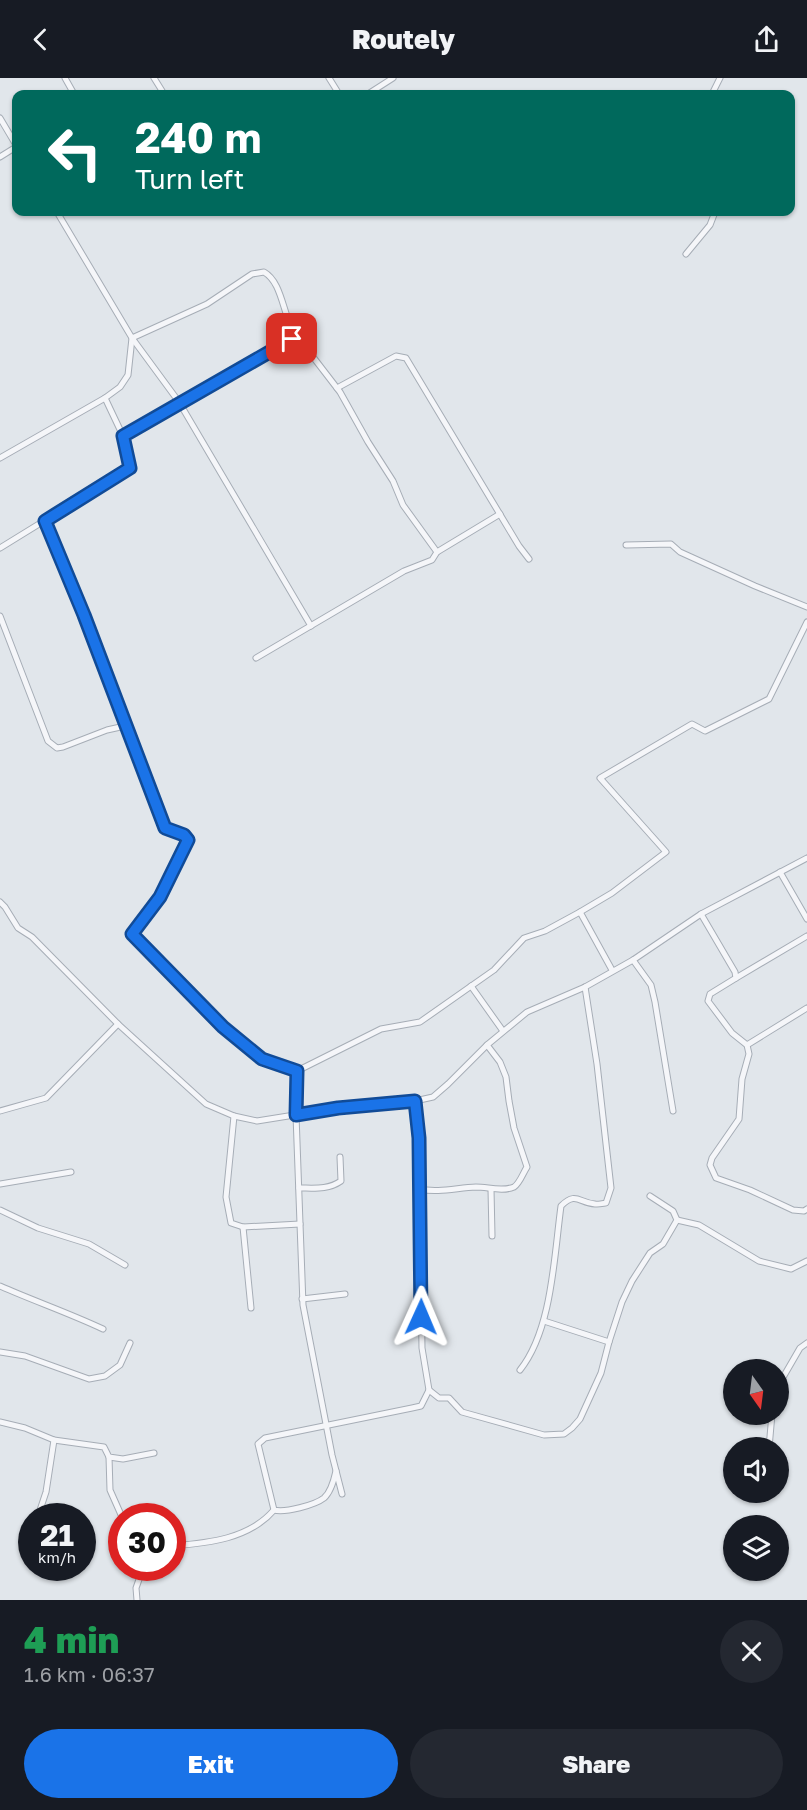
<!DOCTYPE html>
<meta charset="utf-8">
<style>
body{margin:0;font-family:"Golos Text",sans-serif;background:#242831;color:#f1f3f6;height:100vh;display:flex;flex-direction:column;font-size:22px;white-space:nowrap}
*{box-sizing:border-box;margin:0}
p{font-size:20px;color:#9ea1a6}
.icon{flex:none;width:33px;height:33px;fill:none;stroke:currentColor;stroke-width:2;stroke-linecap:round;stroke-linejoin:round}
.map{position:relative;height:1522px;overflow:hidden}
.details{display:flex;flex-direction:column;background:#171b24;flex:1}
.details>*{flex:none}
.top-card{position:absolute;left:12px;top:12px;width:783px;height:126px;border-radius:12px;box-shadow:0 2px 4px #0004;background:#00695c;color:#fff;overflow:hidden}
.needle{width:39px;rotate:166deg}
.controls{position:absolute;left:723px;top:1281px;display:grid;gap:12px}
.controls a{display:grid;place-items:center;width:66px;height:66px;border-radius:50%;background:#171b24;box-shadow:0 2px 4px #0004;font-size:30px}
.speed{position:absolute;left:18px;top:1425px;display:flex;gap:12px;font-size:30px;font-weight:700;text-align:center}
.speed>*{display:grid;place-content:center;width:78px;height:78px;border-radius:50%;background:#171b24;box-shadow:0 2px 4px #0004;line-height:1}
.speed small{font-size:15px;font-weight:400}
.speed .limit{border:9px solid #d22;background:#fff;color:#111}
.pin{position:absolute;display:grid;place-items:center;width:51px;height:51px;color:#fff;margin:-26px;border-radius:12px;box-shadow:0 3px 9px #0006}
.me{position:absolute;width:66px;margin:-33px;rotate:1deg;stroke-linejoin:round;filter:drop-shadow(0 0 4px #0008)}
.turn{display:flex;align-items:center;gap:21px;height:126px;padding:0 24px;font-size:27px}
.turn .icon{width:78px;height:78px;stroke-width:2.5}
.turn b{display:block;font-size:42px;line-height:51px}
.round{display:grid;place-items:center;flex:none;width:63px;height:63px;border-radius:32px;background:#242831}
.overview{display:flex;align-items:center;justify-content:space-between;height:102px;padding:0 24px}
h1{font-size:36px;font-weight:800;line-height:45px;color:#1e9e55}
.button{display:flex;gap:12px;margin-top:auto;padding:12px 24px}
.button a{flex:1;height:69px;border-radius:36px;background:#1a73e8;color:#fff;font-size:24px;font-weight:800;line-height:69px;text-align:center}
.button a+a{background:#242831;color:#f1f3f6}
header{display:flex;justify-content:space-between;align-items:center;height:78px;padding:0 24px;background:#171b24;font-size:27px;font-weight:800}
.map>svg:first-child{display:block}
.lines{fill:none;stroke-linecap:round;stroke-linejoin:round}
.minor-casing{stroke:#a6adb6;stroke-width:7}
.minor{stroke:#f5f6f9;stroke-width:5}
.route-casing{stroke:#114b97;stroke-width:15}
.route{stroke:#1a73e8;stroke-width:10}
</style>
<header><svg class="icon" aria-label="back" viewBox="0 0 24 24"><path d="M15 5l-7 7 7 7"/></svg>Routely<svg class="icon" aria-label="share" viewBox="0 0 24 24"><path d="M12 15V3M7 8l5-5 5 5M5 13v7h14v-7"/></svg></header>
<div class="map">
<svg width="807" height="1522" viewBox="0 0 807 1522">
<rect width="100%" height="100%" fill="#e1e6eb"/>
<g class="lines">
<defs>
<g id="minor">
<path d="M 65,0 L 74,16"/>
<path d="M 154,0 L 164,16"/>
<path d="M 329,0 L 339,16"/>
<path d="M 368,16 L 393,0"/>
<path d="M 712,16 L 720,0"/>
<path d="M 0,40 L 16,67"/>
<path d="M 0,79 L 16,69"/>
<path d="M 686,176 L 710,147 L 715,134"/>
<path d="M 301,264 C 282,245 285,206 264,194 L 252,196 L 207,226 L 132,260 L 179,324 L 311,548"/>
<path d="M 337,310 L 396,278 L 406,280 L 519,468 L 529,481"/>
<path d="M 123,358 L 287,264 L 292,261 L 301,264 L 300,262 L 340,314 L 368,364 L 393,403 L 403,427 L 437,474"/>
<path d="M 0,380 L 105,320 L 120,309 L 128,297 L 132,260 L 57,134"/>
<path d="M 45,443 L 84,537 L 165,750 L 184,757 L 188,762 L 160,819 L 132,856 L 223,949 L 262,981 L 297,993 L 381,951 L 420,944 L 494,892 L 524,860 L 545,853 L 580,834 L 612,815 L 666,774 L 600,700 L 692,646 L 705,653 L 769,621 L 807,544"/>
<path d="M 626,467 L 671,466 L 680,474 L 755,508 L 807,529"/>
<path d="M 0,470 L 130,390 L 123,358 L 105,320"/>
<path d="M 0,538 L 48,663 L 57,670 L 63,669 L 107,652 L 125,648"/>
<path d="M 256,580 L 404,493 L 432,482 L 437,474 L 500,436"/>
<path d="M 780,794 L 807,841"/>
<path d="M 0,824 L 5,829 L 18,850 L 32,859 L 118,946 L 206,1026 L 234,1038 L 257,1043 L 338,1030 L 415,1023 L 433,1019 L 448,1006 L 487,967 L 527,934 L 585,909 L 633,882 L 701,836 L 807,780"/>
<path d="M 580,834 L 612,892"/>
<path d="M 701,836 L 735,894 L 736,900 L 710,916 L 708,923 L 732,955 L 747,967 L 749,976 L 742,1001 L 739,1041 L 712,1080 L 710,1087 L 716,1100 L 750,1112 L 793,1132 L 804,1133 L 807,1131"/>
<path d="M 633,882 L 651,907 L 655,924 L 673,1033"/>
<path d="M 736,900 L 807,858"/>
<path d="M 471,908 L 503,953"/>
<path d="M 747,967 L 807,930"/>
<path d="M 297,993 L 296,1037 L 303,1227 L 332,1377 L 342,1416"/>
<path d="M 0,1033 L 46,1020 L 118,946"/>
<path d="M 234,1038 L 226,1119 L 231,1145 L 243,1149 L 300,1146"/>
<path d="M 0,1106 L 71,1094"/>
<path d="M 299,1110 C 314,1110 328,1112 341,1103 L 340,1079"/>
<path d="M 419,1111 C 438,1115 456,1110 476,1109 C 488,1109 502,1114 514,1109 C 520,1105 523,1095 527,1089 L 514,1050 L 509,1023 L 506,999 L 500,984 L 487,967"/>
<path d="M 491,1111 L 492,1158"/>
<path d="M 0,1132 L 38,1150 L 89,1166 L 125,1187"/>
<path d="M 677,1142 L 699,1147 L 759,1183 L 791,1191 L 807,1183"/>
<path d="M 243,1149 L 251,1230"/>
<path d="M 0,1208 C 34,1223 69,1235 103,1251"/>
<path d="M 302,1221 L 345,1216"/>
<path d="M 544,1243 L 609,1264"/>
<path d="M 0,1274 L 25,1278 L 89,1301 L 105,1298 L 120,1287 L 130,1265"/>
<path d="M 520,1292 C 552,1252 554,1179 561,1128 C 576,1113 579,1125 595,1126 C 596,1127 605,1125 606,1125 L 611,1110 L 597,986 L 585,909"/>
<path d="M 778,1308 L 800,1270 L 807,1265"/>
<path d="M 429,1312 L 439,1320 L 449,1320 L 462,1334 L 544,1357 L 564,1356 L 572,1350 L 580,1341 L 601,1295 L 609,1264 L 622,1224 L 632,1203 L 650,1175 L 663,1166 L 677,1142 L 673,1133 L 650,1118"/>
<path d="M 0,1344 L 25,1350 L 54,1362 L 104,1369 L 109,1379 L 123,1381 L 154,1375"/>
<path d="M 769,1370 L 772,1336"/>
<path d="M 109,1379 L 110,1412 L 122,1439"/>
<path d="M 336,1393 C 334,1402 331,1414 324,1420 C 315,1427 285,1435 274,1432 L 258,1366 L 265,1360 L 412,1330 L 421,1328 L 429,1312 L 422,1270 L 419,1060 L 415,1023"/>
<path d="M 38,1438 L 46,1414 L 54,1362"/>
<path d="M 172,1468 C 209,1465 249,1461 274,1432"/>
<path d="M 137,1522 L 136,1510 L 143,1490"/>
</g>
</defs>
<!-- minor casing -->
<use href="#minor" class="minor-casing"/>
<!-- minor -->
<use href="#minor" class="minor"/>
</g>
<g class="lines">
<defs>
<path id="route" d="M 292,261 L 123,358 L 130,390 L 45,443 L 84,537 L 165,750 L 184,757 L 188,762 L 160,819 L 132,856 L 223,949 L 262,981 L 297,993 L 296,1037 L 338,1030 L 415,1023 L 419,1060 L 421,1239"/>
</defs>
<!-- route casing -->
<use href="#route" class="route-casing"/>
<!-- route -->
<use href="#route" class="route"/>
</g>
</svg>
<div class="controls">
<a><svg class="needle" viewBox="-14 -14 28 28"><path d="M0-13l5 13h-10z" fill="#e53935"/><path d="M0 13l5-13h-10z" fill="#9ea1a6"/></svg></a>
<a><svg class="icon" aria-label="sound" viewBox="0 0 24 24"><path d="M4 9h4l5-4v14l-5-4H4zM17 9q2 3 0 6"/></svg></a>
<a><svg class="icon" aria-label="layers" viewBox="0 0 24 24"><path d="M12 4l9 5-9 5-9-5zM3 14l9 5 9-5"/></svg></a>
</div>
<div class="speed"><div>21<small>km/h</small></div><div class="limit">30</div></div>
<div class="pin" style="left:292px;top:261px;background:#d93025"><svg class="icon" aria-label="arrive" viewBox="0 0 24 24"><path d="M6 21V4h12l-3 4 3 4H6"/></svg></div>
<svg class="me" style="left:421px;top:1239px" viewBox="-20 -20 40 40"><path d="M0-17L14 15 0 8-14 15z" fill="#1a73e8" stroke="#fff" stroke-width="4"/></svg>
<div class="top-card">
<div class="turn"><svg class="icon" aria-label="left" viewBox="0 0 24 24"><path d="M17 20v-9H6M10 6l-5 5 5 5"/></svg><div><b>240 m</b>Turn left</div></div>
</div>
</div>
<section class="details">
<div class="overview"><div><h1>4 min</h1><p>1.6 km · 06:37</p></div><a class="round"><svg class="icon" aria-label="close" viewBox="0 0 24 24"><path d="M6 6l12 12M18 6L6 18"/></svg></a></div>
<div class="button"><a>Exit</a><a>Share</a></div>
</section>
